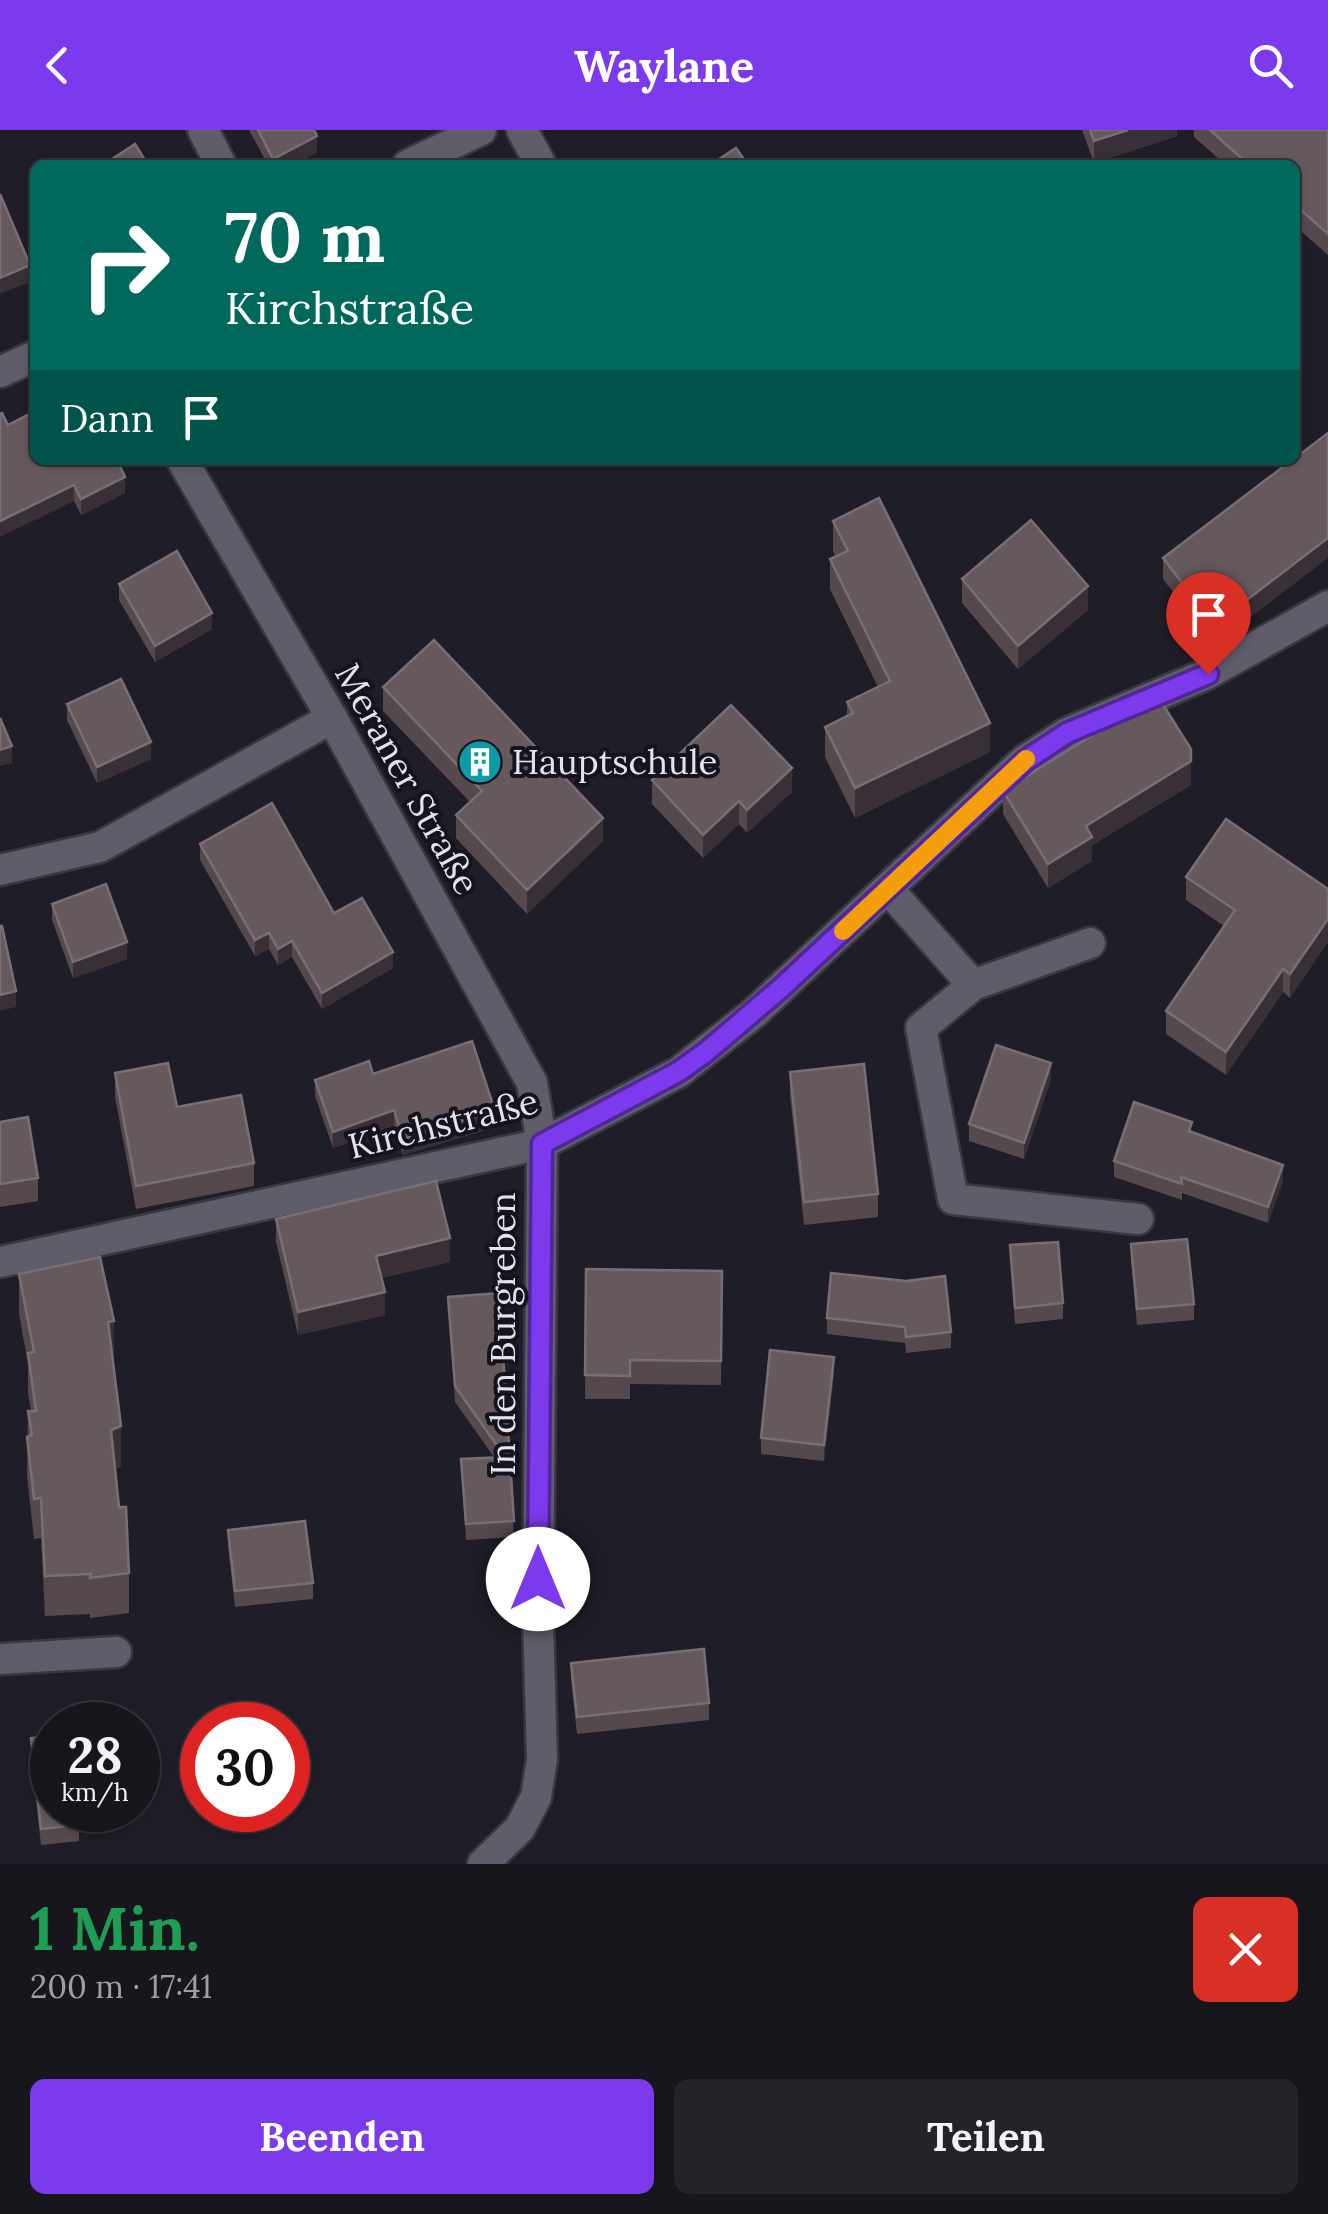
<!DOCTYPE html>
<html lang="de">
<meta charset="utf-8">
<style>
body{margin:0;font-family:Lora,serif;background:#24232a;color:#f1f3f6;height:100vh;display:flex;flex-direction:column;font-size:38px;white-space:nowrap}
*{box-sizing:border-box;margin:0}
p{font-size:32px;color:#9e9fa4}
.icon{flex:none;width:55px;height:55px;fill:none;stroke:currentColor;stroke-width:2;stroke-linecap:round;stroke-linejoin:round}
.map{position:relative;height:1734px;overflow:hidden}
.sheet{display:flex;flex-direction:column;background:#17161d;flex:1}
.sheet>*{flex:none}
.guide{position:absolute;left:30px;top:30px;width:1270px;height:305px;border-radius:15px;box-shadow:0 2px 8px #0004,0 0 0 2px #36353b;background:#00695c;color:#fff;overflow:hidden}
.speed{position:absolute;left:30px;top:1572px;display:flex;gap:20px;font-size:50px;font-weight:700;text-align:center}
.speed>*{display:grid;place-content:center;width:130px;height:130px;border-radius:50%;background:#17161d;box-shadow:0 2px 8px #0004,0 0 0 2px #36353b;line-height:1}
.speed small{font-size:25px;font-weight:400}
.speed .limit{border:15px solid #d22;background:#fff;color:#111}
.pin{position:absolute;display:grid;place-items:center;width:85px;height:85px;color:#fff;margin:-102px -42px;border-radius:50% 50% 50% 0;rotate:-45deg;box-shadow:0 0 10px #0007}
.pin .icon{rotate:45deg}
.me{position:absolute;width:110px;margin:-55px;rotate:0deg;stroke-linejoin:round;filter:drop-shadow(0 0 8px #0008)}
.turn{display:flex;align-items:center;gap:35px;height:210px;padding:0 30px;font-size:45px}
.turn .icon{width:130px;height:130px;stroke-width:2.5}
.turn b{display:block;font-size:70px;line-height:85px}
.then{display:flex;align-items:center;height:95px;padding:0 30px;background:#0003;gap:20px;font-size:38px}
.round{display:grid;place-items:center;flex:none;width:105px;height:105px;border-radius:15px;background:#24232a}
.head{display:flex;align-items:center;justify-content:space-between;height:170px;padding:0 30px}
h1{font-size:60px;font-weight:700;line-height:75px;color:#1e9e55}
.cta{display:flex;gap:20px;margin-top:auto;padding:20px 30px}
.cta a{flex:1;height:115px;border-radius:15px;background:#7c3aed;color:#fff;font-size:40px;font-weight:700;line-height:115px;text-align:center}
.cta a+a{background:#24232a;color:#f1f3f6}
header{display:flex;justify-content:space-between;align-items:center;height:130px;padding:0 30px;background:#7c3aed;color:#fff;font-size:45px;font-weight:700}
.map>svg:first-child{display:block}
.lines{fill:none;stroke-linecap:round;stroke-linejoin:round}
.street-casing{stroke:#393740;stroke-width:35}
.street{stroke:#5f5d6a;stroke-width:30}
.wall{fill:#56494d}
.shaded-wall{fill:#393037}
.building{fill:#65595e;stroke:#796e74;stroke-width:2.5}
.route-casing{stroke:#51269a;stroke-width:25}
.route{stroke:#7c3aed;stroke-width:18}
.slow{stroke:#f59e0b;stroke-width:18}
.labels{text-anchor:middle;stroke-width:8;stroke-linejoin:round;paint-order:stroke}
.poi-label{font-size:35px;fill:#e4e2ea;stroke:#15131e;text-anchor:start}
.street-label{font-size:35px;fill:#e4e2ea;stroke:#15131e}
</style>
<header><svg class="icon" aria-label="back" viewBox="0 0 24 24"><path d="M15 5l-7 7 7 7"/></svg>Waylane<svg class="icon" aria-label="search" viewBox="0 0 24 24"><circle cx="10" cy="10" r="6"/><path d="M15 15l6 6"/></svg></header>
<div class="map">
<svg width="1328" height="1734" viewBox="0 0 1328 1734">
<rect width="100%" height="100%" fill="#1f1d27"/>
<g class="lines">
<defs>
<g id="street">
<path d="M 203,0 L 221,35"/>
<path d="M 522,0 L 541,35"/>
<path d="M 408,35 L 481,0"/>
<path d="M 0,242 L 35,226"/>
<path d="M 182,330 L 332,588 L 532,953 L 542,1014 L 538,1489 L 542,1629 L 536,1667 L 520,1698 L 483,1734"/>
<path d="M 0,740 L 100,717 L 332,588"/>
<path d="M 888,759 L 973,855 L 921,898 L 953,1069 L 1138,1089"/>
<path d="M 973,855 L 1090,813"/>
<path d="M 0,1132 L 542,1014 L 679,942 L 754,883 L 1025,630 L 1067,603 L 1207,544 L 1328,476"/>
<path d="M 0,1529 L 116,1522"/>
</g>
</defs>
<!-- street casing -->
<use href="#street" class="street-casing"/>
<!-- street -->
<use href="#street" class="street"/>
</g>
<!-- wall -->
<g class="wall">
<path d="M 249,0 L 314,0 L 317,22 L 293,35 L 268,35 Z"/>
<path d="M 1082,0 L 1177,0 L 1177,6 L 1094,33 Z"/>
<path d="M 1194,0 L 1328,0 L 1328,125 L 1295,96 L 1295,35 L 1226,35 L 1194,7 Z"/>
<path d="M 8,295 L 125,363 L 81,385 L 74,371 Z"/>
<path d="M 1328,303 L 1214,515 L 1163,449 L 1163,428 Z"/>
<path d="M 833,391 L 990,622 L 855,688 L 825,627 L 825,597 L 847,586 L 847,572 L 878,557 L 830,459 L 830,429 L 836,427 L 833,421 Z"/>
<path d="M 962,449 L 1088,480 L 1018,539 L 962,473 Z"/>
<path d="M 119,454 L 212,499 L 155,532 L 119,470 Z"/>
<path d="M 383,557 L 603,711 L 527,784 L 456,708 L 456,685 L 470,672 L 383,581 Z"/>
<path d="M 67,574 L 151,629 L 97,653 L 67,590 Z"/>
<path d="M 652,650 L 792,662 L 747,703 L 739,694 L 703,728 L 652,674 Z"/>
<path d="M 1191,655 L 1092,715 L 1092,731 L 1048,758 L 1003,684 L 1003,661 Z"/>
<path d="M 200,714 L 334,783 L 393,838 L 322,879 L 292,827 L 278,835 L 269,819 L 255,826 L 200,730 Z"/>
<path d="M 1186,747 L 1328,759 L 1290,868 L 1283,862 L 1226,945 L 1166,904 L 1166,881 L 1224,796 L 1186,770 Z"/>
<path d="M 52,774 L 127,829 L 73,848 L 52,790 Z"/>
<path d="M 790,942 L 878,1064 L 878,1087 L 804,1095 L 790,965 Z"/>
<path d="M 115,943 L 177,977 L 254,1033 L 254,1056 L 136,1079 L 115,967 Z"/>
<path d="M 373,944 L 495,997 L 403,1025 L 394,996 L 333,1018 L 315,966 L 315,950 Z"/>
<path d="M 1051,949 L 1024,1029 L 969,1011 L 969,994 Z"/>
<path d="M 0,992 L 38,1048 L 38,1071 L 0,1077 Z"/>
<path d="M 1192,1002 L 1283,1051 L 1268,1093 L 1182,1063 L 1182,1070 L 1114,1047 L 1114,1031 Z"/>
<path d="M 276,1089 L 450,1132 L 381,1148 L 385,1185 L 298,1205 L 276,1112 Z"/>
<path d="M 1131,1114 L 1194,1174 L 1194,1190 L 1137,1195 L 1131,1130 Z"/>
<path d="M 1010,1115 L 1063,1173 L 1063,1189 L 1015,1194 Z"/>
<path d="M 586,1139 L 722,1141 L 721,1255 L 630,1254 L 630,1269 L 585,1269 Z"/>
<path d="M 19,1144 L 114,1231 L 113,1231 L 121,1336 L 115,1339 L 119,1377 L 129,1443 L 129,1483 L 90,1488 L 90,1484 L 45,1486 L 41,1408 L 34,1409 L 27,1346 L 28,1281 L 31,1281 L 28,1263 L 28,1234 L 19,1184 Z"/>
<path d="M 499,1163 L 514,1407 L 466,1410 L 461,1329 L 494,1327 L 455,1272 L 448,1167 Z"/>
<path d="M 827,1188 L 951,1202 L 951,1218 L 906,1223 L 905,1213 L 827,1204 Z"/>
<path d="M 834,1243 L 824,1331 L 761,1324 L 761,1308 Z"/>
<path d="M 228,1400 L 313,1453 L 313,1469 L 235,1477 L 228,1416 Z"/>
<path d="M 571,1533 L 709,1573 L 709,1590 L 577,1604 L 571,1549 Z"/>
<path d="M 31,1608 L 79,1695 L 79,1711 L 41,1715 L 31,1624 Z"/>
</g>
<!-- shaded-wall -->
<g class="shaded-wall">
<path d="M 1128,0 L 1177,0 L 1177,6 L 1094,33 L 1094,11 Z"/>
<path d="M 317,6 L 317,22 L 293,35 L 273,35 L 273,29 Z"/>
<path d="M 30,135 L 30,152 L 0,164 L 0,148 Z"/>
<path d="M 125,347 L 125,363 L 81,385 L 81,369 Z"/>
<path d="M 74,355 L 74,371 L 0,407 L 0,391 Z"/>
<path d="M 1328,408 L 1328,428 L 1214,515 L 1214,495 Z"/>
<path d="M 1088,456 L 1088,480 L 1018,539 L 1018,516 Z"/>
<path d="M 212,483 L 212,499 L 155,532 L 155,516 Z"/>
<path d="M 990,593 L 990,622 L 855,688 L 855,658 Z"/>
<path d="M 151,612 L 151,629 L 97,653 L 97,637 Z"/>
<path d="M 12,616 L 12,633 L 0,636 L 0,620 Z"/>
<path d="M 1191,631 L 1191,655 L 1092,715 L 1092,731 L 1048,758 L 1048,734 L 1086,696 Z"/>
<path d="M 792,638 L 792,662 L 747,703 L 747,680 Z"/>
<path d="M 739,671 L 739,694 L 703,728 L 703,705 Z"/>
<path d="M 603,688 L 603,711 L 527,784 L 527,760 Z"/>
<path d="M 1328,789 L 1328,812 L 1290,868 L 1290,844 Z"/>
<path d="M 269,803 L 269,819 L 255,826 L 255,810 Z"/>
<path d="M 292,811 L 292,827 L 278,835 L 278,819 Z"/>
<path d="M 127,812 L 127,829 L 73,848 L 73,832 Z"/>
<path d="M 393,822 L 393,838 L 322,879 L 322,863 Z"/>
<path d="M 1283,839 L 1283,862 L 1226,945 L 1226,922 Z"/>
<path d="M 16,861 L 16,877 L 0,881 L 0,865 Z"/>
<path d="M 1051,933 L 1051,949 L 1024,1029 L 1024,1013 Z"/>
<path d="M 394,980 L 394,996 L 333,1018 L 333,1002 Z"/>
<path d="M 495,981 L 495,997 L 403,1025 L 403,1009 Z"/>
<path d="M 1283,1035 L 1283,1051 L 1268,1093 L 1268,1077 Z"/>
<path d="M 450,1108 L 450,1132 L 376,1149 L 376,1126 Z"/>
<path d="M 385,1162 L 385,1185 L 298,1205 L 298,1182 Z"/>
<path d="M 114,1191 L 114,1231 L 108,1232 L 108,1192 Z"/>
<path d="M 834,1227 L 834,1243 L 824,1331 L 824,1315 Z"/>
<path d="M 121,1296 L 121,1336 L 111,1340 L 111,1300 Z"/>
</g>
<!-- building -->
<g class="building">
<path d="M 258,0 L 314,0 L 317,6 L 273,29 Z"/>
<path d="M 1090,0 L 1128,0 L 1094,11 Z"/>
<path d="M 1210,0 L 1328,0 L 1328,104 L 1295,75 L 1295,35 L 1249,35 Z"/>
<path d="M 135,14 L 148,35 L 103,35 Z"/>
<path d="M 736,18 L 748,35 L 710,35 Z"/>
<path d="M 0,64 L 30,135 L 0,148 Z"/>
<path d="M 35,281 L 35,330 L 117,330 L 125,347 L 81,369 L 74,355 L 0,391 L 0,284 L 2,283 L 8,295 Z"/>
<path d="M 1328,303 L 1328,408 L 1214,495 L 1163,428 L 1292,330 L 1295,330 L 1295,328 Z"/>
<path d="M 879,368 L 990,593 L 855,658 L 825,597 L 853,583 L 847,572 L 890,551 L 830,429 L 848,421 L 833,391 Z"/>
<path d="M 1031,390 L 1088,456 L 1018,516 L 962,449 Z"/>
<path d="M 177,421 L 212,483 L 155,516 L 119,454 Z"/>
<path d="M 434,510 L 603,688 L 527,760 L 456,685 L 482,661 L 383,557 Z"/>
<path d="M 121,549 L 151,612 L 97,637 L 67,574 Z"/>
<path d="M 1157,565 L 1191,619 L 1191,631 L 1086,696 L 1092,707 L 1048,734 L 1003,661 Z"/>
<path d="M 731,575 L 792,638 L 747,680 L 739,671 L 703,705 L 652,650 Z"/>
<path d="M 0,588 L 12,616 L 0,620 Z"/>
<path d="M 272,673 L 334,783 L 362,768 L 393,822 L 322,863 L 292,811 L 278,819 L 269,803 L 255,810 L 200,714 Z"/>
<path d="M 1226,689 L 1328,759 L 1328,789 L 1290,844 L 1283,839 L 1226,922 L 1166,881 L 1235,780 L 1186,747 Z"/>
<path d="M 106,754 L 127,812 L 73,832 L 52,774 Z"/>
<path d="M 0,796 L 2,796 L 16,861 L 0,865 Z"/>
<path d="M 472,911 L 495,981 L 403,1009 L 394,980 L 333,1002 L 315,950 L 369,931 L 373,944 Z"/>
<path d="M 996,915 L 1051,933 L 1024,1013 L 969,994 Z"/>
<path d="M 168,933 L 177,977 L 241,965 L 254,1033 L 136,1056 L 115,943 Z"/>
<path d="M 864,934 L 878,1064 L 804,1072 L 790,942 Z"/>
<path d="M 1134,972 L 1192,992 L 1189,1001 L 1283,1035 L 1268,1077 L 1181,1047 L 1182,1054 L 1114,1031 Z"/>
<path d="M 28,987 L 38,1048 L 0,1054 L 0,992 Z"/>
<path d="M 436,1051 L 450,1108 L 376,1126 L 385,1162 L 298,1182 L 276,1089 Z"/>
<path d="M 1187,1109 L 1194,1174 L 1137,1179 L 1131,1114 Z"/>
<path d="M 1058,1112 L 1063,1173 L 1015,1178 L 1010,1115 Z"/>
<path d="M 100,1127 L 114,1191 L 108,1192 L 121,1296 L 111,1300 L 119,1377 L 126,1377 L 129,1443 L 90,1448 L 91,1444 L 45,1446 L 41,1368 L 34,1369 L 27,1307 L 32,1305 L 28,1281 L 36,1281 L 28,1223 L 34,1222 L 19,1144 Z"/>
<path d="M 586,1139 L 722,1141 L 721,1231 L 630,1230 L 630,1246 L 585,1245 Z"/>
<path d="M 831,1143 L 906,1151 L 945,1146 L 951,1202 L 906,1207 L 905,1197 L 827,1188 Z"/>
<path d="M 499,1163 L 514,1391 L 466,1394 L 461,1329 L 505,1327 L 455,1256 L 448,1167 Z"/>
<path d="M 770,1220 L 834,1227 L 824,1315 L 761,1308 Z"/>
<path d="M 305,1391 L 313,1453 L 235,1461 L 228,1400 Z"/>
<path d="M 704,1519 L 709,1573 L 577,1587 L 571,1533 Z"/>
<path d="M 52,1606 L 52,1680 L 78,1680 L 79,1695 L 41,1699 L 31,1608 Z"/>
</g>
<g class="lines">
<defs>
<path id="route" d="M 538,1449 L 542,1014 L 678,942 L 706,922 L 781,858 L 1026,630 L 1067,603 L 1208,544"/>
</defs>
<!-- route casing -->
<use href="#route" class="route-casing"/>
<!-- route -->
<use href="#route" class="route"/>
<!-- slow -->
<path class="slow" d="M 843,801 L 1026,629"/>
</g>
<!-- icons -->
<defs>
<symbol id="building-disc" viewBox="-11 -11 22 22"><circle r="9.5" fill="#0f9aa8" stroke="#15131e"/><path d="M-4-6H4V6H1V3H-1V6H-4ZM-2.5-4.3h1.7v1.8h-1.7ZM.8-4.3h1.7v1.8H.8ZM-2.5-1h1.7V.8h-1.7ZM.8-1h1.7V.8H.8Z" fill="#fff"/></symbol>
</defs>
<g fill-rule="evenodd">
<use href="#building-disc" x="455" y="607" width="50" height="50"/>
</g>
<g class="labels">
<!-- poi labels -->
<g class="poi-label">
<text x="512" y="644">Hauptschule</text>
</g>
<!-- street labels -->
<g class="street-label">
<text transform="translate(407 649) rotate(61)" y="12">Meraner Straße</text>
<text transform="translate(443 994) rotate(-14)" y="12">Kirchstraße</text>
<text transform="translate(503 1204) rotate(-90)" y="12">In den Burgreben</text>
</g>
</g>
</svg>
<div class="speed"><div>28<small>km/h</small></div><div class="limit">30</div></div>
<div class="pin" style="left:1208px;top:544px;background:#d93025"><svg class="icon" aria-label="arrive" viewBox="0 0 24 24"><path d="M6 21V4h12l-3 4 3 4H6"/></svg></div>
<svg class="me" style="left:538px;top:1449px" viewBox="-20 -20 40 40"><circle r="19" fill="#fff"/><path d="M0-13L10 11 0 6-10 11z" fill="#7c3aed"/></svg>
<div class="guide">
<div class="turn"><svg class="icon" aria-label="right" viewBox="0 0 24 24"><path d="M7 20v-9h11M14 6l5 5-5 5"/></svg><div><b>70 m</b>Kirchstraße</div></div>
<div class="then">Dann<svg class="icon" aria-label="arrive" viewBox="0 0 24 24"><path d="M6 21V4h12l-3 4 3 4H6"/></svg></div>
</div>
</div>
<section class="sheet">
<div class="head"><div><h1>1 Min.</h1><p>200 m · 17:41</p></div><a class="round" style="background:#d93025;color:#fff"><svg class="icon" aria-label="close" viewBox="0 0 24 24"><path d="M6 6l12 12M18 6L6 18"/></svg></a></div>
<div class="cta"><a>Beenden</a><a>Teilen</a></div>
</section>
